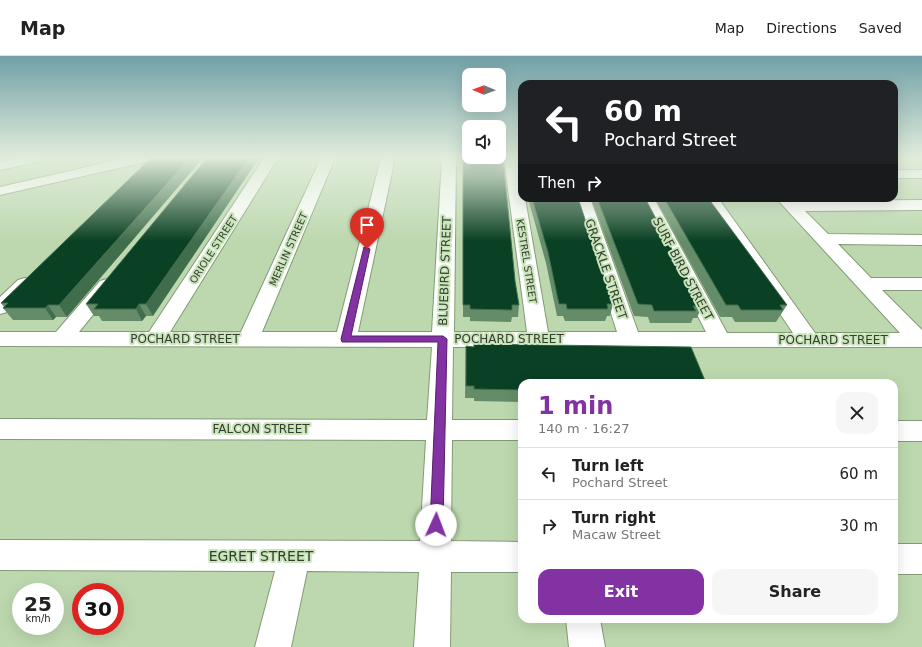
<!DOCTYPE html>
<meta charset="utf-8">
<style>
body{margin:0;font-family:"DejaVu Sans",sans-serif;background:#f6f6f6;color:#222;height:100vh;display:flex;flex-direction:column;font-size:15px;white-space:nowrap}
*{box-sizing:border-box;margin:0}
p{font-size:13px;color:#767676}
.icon{flex:none;width:22px;height:22px;fill:none;stroke:currentColor;stroke-width:2;stroke-linecap:round;stroke-linejoin:round}
.map{position:relative;flex:1;overflow:hidden}
.sheet{position:absolute;left:518px;top:323px;width:380px;height:244px;display:flex;flex-direction:column;background:#fff;border-radius:12px;box-shadow:0 4px 16px #0002}
.sheet>*{flex:none}
.guide{position:absolute;left:518px;top:24px;width:380px;height:122px;border-radius:12px;box-shadow:0 4px 16px #0002;background:#202124;color:#fff;overflow:hidden}
.needle{width:26px;rotate:271deg}
.fabs{position:absolute;left:462px;top:12px;display:grid;gap:8px}
.fabs a{display:grid;place-items:center;width:44px;height:44px;border-radius:8px;background:#fff;box-shadow:0 4px 16px #0002;font-size:20px}
.speed{position:absolute;left:12px;top:527px;display:flex;gap:8px;font-size:20px;font-weight:700;text-align:center}
.speed>*{display:grid;place-content:center;width:52px;height:52px;border-radius:50%;background:#fff;box-shadow:0 4px 16px #0002;line-height:1}
.speed small{font-size:10px;font-weight:400}
.speed .limit{border:6px solid #d22;background:#fff;color:#111}
.pin{position:absolute;display:grid;place-items:center;width:34px;height:34px;color:#fff;margin:-41px -17px;border-radius:50% 50% 50% 0;rotate:-45deg;box-shadow:0 0 4px #0007}
.pin .icon{rotate:45deg}
.me{position:absolute;width:44px;margin:-22px;rotate:2deg;stroke-linejoin:round;filter:drop-shadow(0 0 3px #0008)}
.turn{display:flex;align-items:center;gap:14px;height:84px;padding:0 20px;font-size:18px}
.turn .icon{width:52px;height:52px;stroke-width:2.5}
.turn b{display:block;font-size:28px;line-height:34px}
.then{display:flex;align-items:center;height:38px;padding:0 20px;background:#0003;gap:8px;font-size:15px}
.round{display:grid;place-items:center;flex:none;width:42px;height:42px;border-radius:12px;background:#f6f6f6}
.head{display:flex;align-items:center;justify-content:space-between;height:68px;padding:0 20px}
h1{font-size:24px;font-weight:800;line-height:30px;color:#8232a2}
.action{display:flex;gap:8px;margin-top:auto;padding:8px 20px}
.action a{flex:1;height:46px;border-radius:12px;background:#8232a2;color:#fff;font-size:16px;font-weight:800;line-height:46px;text-align:center}
.action a+a{background:#f6f6f6;color:#222}
ul{padding:0;list-style:none}
li{display:flex;align-items:center;gap:12px;height:52px;padding:0 20px;border-top:1px solid #e0e0e0}
li div{flex:1}
li b{display:block;font-size:15px}
li em{font-style:normal}
header{display:flex;align-items:center;gap:24px;box-sizing:border-box;height:56px;padding:0 20px;background:#fff;border-bottom:1px solid #e0e0e0}
header strong{font-size:19px}
nav{display:flex;gap:22px;margin-inline-start:auto;font-size:14px}
.map>svg:first-child{display:block}
.lines{fill:none;stroke-linecap:round;stroke-linejoin:round}
.minor-casing{stroke:#829b75;stroke-width:2}
.minor{fill:#fff;fill-rule:evenodd}
.wall{fill:#648c69}
.shaded-wall{fill:#406e4d}
.building{fill:#0a4023;stroke:#406e4d}
.route{fill:#8232a2;stroke:#542069}
.labels{text-anchor:middle;stroke-width:4;stroke-linejoin:round;paint-order:stroke}
.far-street-label{font-size:10px;fill:#343e2e;stroke:#cae5bc}
.street-label{font-size:12px;fill:#343e2e;stroke:#cae5bc}
.near-street-label{font-size:14px;fill:#343e2e;stroke:#cae5bc}
</style>
<header>
<strong>Map</strong>
<nav><a>Map</a><a>Directions</a><a>Saved</a></nav>
</header>
<div class="map">
<svg width="922" height="591" viewBox="0 0 922 591">
<rect width="100%" height="100%" fill="#bdd8af"/>
<g class="lines">
<defs>
<g id="minor">
<path d="M 17,102 L 44,102 L 42,105 L 0,114 L 0,106 Z"/>
<path d="M 126,102 L 152,102 L 145,106 L 0,139 L 0,131 Z"/>
<path d="M 264,102 L 278,102 L 170,276 L 241,276 L 321,102 L 335,102 L 262,276 L 337,276 L 381,102 L 395,102 L 358,276 L 432,276 L 442,102 L 456,102 L 454,276 L 527,276 L 504,102 L 518,102 L 522,126 L 522,142 L 525,142 L 548,276 L 617,276 L 574,142 L 590,142 L 638,276 L 706,276 L 638,142 L 654,142 L 727,277 L 793,277 L 702,142 L 718,142 L 815,277 L 900,277 L 776,142 L 793,142 L 796,145 L 922,144 L 922,154 L 805,155 L 828,178 L 922,179 L 922,189 L 838,188 L 871,222 L 922,222 L 922,234 L 882,234 L 922,274 L 922,291 L 453,291 L 452,364 L 522,364 L 522,384 L 452,384 L 451,485 L 522,486 L 522,516 L 451,516 L 450,591 L 414,591 L 419,516 L 307,515 L 291,591 L 255,591 L 275,515 L 0,514 L 0,484 L 420,485 L 426,384 L 0,383 L 0,363 L 427,364 L 432,291 L 0,290 L 0,276 L 56,276 L 100,225 L 107,223 L 114,225 L 117,229 L 79,276 L 149,276 Z"/>
<rect x="894" y="114" width="28" height="8"/>
<path d="M 25,222 L 32,224 L 34,228 L 7,256 L 0,258 L 0,241 L 18,224 Z"/>
<rect x="894" y="365" width="28" height="20"/>
<rect x="894" y="488" width="28" height="30"/>
<path d="M 566,563 L 600,563 L 605,591 L 569,591 Z"/>
</g>
</defs>
<!-- minor casing -->
<use href="#minor" class="minor-casing"/>
<!-- minor -->
<use href="#minor" class="minor"/>
</g>
<!-- wall -->
<g class="wall">
<path d="M 151,102 L 67,261 L 56,261 L 53,264 L 13,264 L 3,252 L 4,251 L 1,247 Z"/>
<path d="M 207,102 L 153,260 L 146,260 L 142,265 L 102,265 L 99,260 L 94,260 L 86,248 Z"/>
<path d="M 463,102 L 515,225 L 519,249 L 518,261 L 512,261 L 511,266 L 470,265 L 470,261 L 463,261 Z"/>
<path d="M 520,102 L 522,102 L 522,117 Z"/>
<path d="M 528,142 L 578,142 L 613,248 L 610,260 L 607,260 L 605,265 L 565,265 L 563,260 L 557,260 L 546,207 Z"/>
<path d="M 591,142 L 645,142 L 702,250 L 697,262 L 693,262 L 691,267 L 650,267 L 648,261 L 634,260 Z"/>
<path d="M 655,142 L 708,142 L 787,249 L 776,266 L 735,266 L 732,261 L 720,261 Z"/>
<path d="M 466,290 L 522,327 L 522,346 L 474,345 L 474,342 L 465,342 Z"/>
</g>
<!-- shaded-wall -->
<g class="shaded-wall">
<path d="M 190,102 L 203,102 L 67,261 L 59,249 Z"/>
<path d="M 249,102 L 259,102 L 153,260 L 146,248 Z"/>
<path d="M 139,248 L 146,260 L 142,265 L 136,253 Z"/>
<path d="M 48,249 L 56,261 L 53,264 L 45,252 Z"/>
</g>
<!-- building -->
<g class="building">
<path d="M 151,102 L 190,102 L 59,249 L 48,249 L 45,252 L 3,252 L 8,247 L 1,247 Z"/>
<path d="M 207,102 L 249,102 L 146,248 L 139,248 L 136,253 L 94,253 L 98,248 L 86,248 Z"/>
<path d="M 463,102 L 503,102 L 515,225 L 519,249 L 512,249 L 512,254 L 470,253 L 470,249 L 463,249 Z"/>
<path d="M 532,142 L 578,142 L 613,248 L 607,248 L 608,253 L 567,253 L 566,248 L 559,248 L 548,196 Z"/>
<path d="M 597,142 L 645,142 L 702,250 L 693,250 L 696,255 L 654,255 L 652,249 L 638,248 Z"/>
<path d="M 664,142 L 708,142 L 787,249 L 780,249 L 783,254 L 741,254 L 738,249 L 726,249 Z"/>
<path d="M 474,288 L 691,291 L 706,327 L 522,327 L 522,334 L 474,333 L 474,330 L 466,330 L 466,290 L 474,291 Z"/>
</g>
<!-- sky -->
<linearGradient id="sky" x2="0" y2="1"><stop stop-color="#71a0a8"/><stop offset="0.55" stop-color="#e1eddb"/><stop offset="1" stop-color="#e1eddb" stop-opacity="0"/></linearGradient>
<rect width="922" height="185" fill="url(#sky)"/>
<!-- route -->
<path class="route" d="M 364,191 L 370,193 L 351,280 L 443,280 L 447,283 L 443,469 L 441,473 L 436,475 L 432,473 L 430,469 L 438,286 L 342,286 L 341,283 Z"/>
<g class="labels">
<!-- far-street labels -->
<g class="far-street-label">
<text transform="translate(213 193) rotate(-57)" y="4">ORIOLE STREET</text>
<text transform="translate(288 193) rotate(-66)" y="4">MERLIN STREET</text>
<text transform="translate(527 205) rotate(81)" y="4">KESTREL STREET</text>
</g>
<!-- street labels -->
<g class="street-label">
<text transform="translate(606 213) rotate(71)" y="4">GRACKLE STREET</text>
<text transform="translate(683 213) rotate(62)" y="4">SURF BIRD STREET</text>
<text transform="translate(445 215) rotate(-88)" y="4">BLUEBIRD STREET</text>
<text x="185" y="287">POCHARD STREET</text>
<text x="509" y="287">POCHARD STREET</text>
<text x="833" y="288">POCHARD STREET</text>
<text x="261" y="377">FALCON STREET</text>
</g>
<!-- near-street labels -->
<g class="near-street-label">
<text x="261" y="505">EGRET STREET</text>
</g>
</g>
</svg>
<div class="fabs">
<a><svg class="needle" viewBox="-14 -14 28 28"><path d="M0-13l5 13h-10z" fill="#e53935"/><path d="M0 13l5-13h-10z" fill="#767676"/></svg></a>
<a><svg class="icon" aria-label="sound" viewBox="0 0 24 24"><path d="M4 9h4l5-4v14l-5-4H4zM17 9q2 3 0 6"/></svg></a>
</div>
<div class="speed"><div>25<small>km/h</small></div><div class="limit">30</div></div>
<div class="pin" style="left:367px;top:193px;background:#d93025"><svg class="icon" aria-label="arrive" viewBox="0 0 24 24"><path d="M6 21V4h12l-3 4 3 4H6"/></svg></div>
<svg class="me" style="left:436px;top:469px" viewBox="-20 -20 40 40"><circle r="19" fill="#fff"/><path d="M0-13L10 11 0 6-10 11z" fill="#8232a2"/></svg>
<div class="guide">
<div class="turn"><svg class="icon" aria-label="left" viewBox="0 0 24 24"><path d="M17 20v-9H6M10 6l-5 5 5 5"/></svg><div><b>60 m</b>Pochard Street</div></div>
<div class="then">Then<svg class="icon" aria-label="right" viewBox="0 0 24 24"><path d="M7 20v-9h11M14 6l5 5-5 5"/></svg></div>
</div>
<section class="sheet">
<div class="head"><div><h1>1 min</h1><p>140 m · 16:27</p></div><a class="round"><svg class="icon" aria-label="close" viewBox="0 0 24 24"><path d="M6 6l12 12M18 6L6 18"/></svg></a></div>
<ul>
<li><svg class="icon" aria-label="left" viewBox="0 0 24 24"><path d="M17 20v-9H6M10 6l-5 5 5 5"/></svg><div><b>Turn left</b><p>Pochard Street</p></div><em>60 m</em></li>
<li><svg class="icon" aria-label="right" viewBox="0 0 24 24"><path d="M7 20v-9h11M14 6l5 5-5 5"/></svg><div><b>Turn right</b><p>Macaw Street</p></div><em>30 m</em></li>
</ul>
<div class="action"><a>Exit</a><a>Share</a></div>
</section>
</div>
